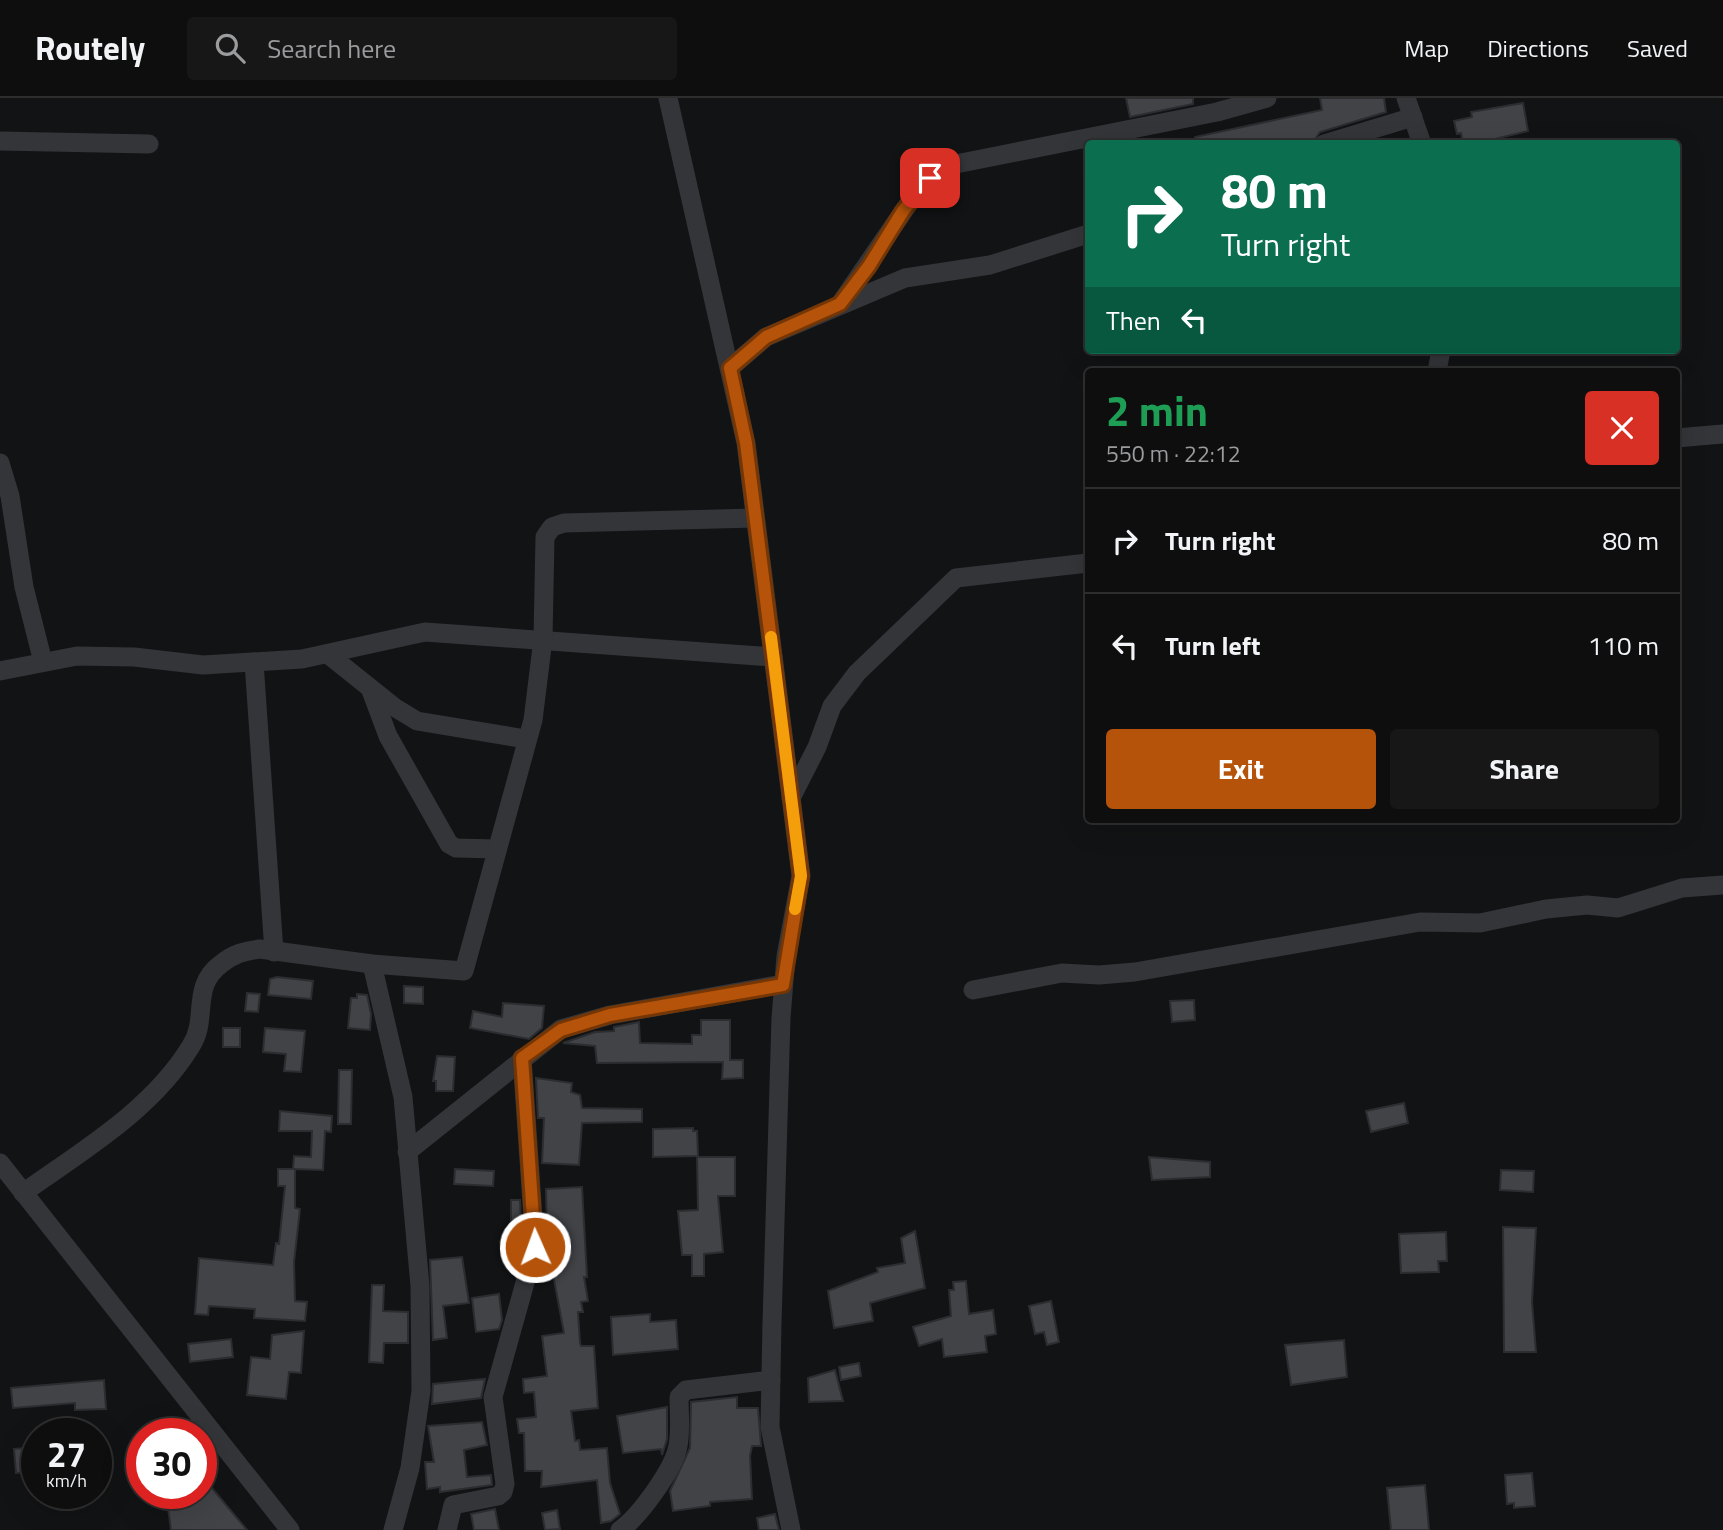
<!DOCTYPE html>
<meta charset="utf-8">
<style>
body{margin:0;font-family:"Titillium Web",sans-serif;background:#171718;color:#f1f3f6;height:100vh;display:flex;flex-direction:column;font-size:26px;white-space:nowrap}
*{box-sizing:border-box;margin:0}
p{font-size:23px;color:#9b9c9e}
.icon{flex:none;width:38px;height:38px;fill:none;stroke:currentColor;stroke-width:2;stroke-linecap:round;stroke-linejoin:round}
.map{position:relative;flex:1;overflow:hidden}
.panel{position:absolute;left:1085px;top:270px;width:595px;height:455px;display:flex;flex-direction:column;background:#0e0e0f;border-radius:7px;box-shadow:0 7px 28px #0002,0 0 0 2px #2e2e2f}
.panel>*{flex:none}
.top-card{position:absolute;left:1085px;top:42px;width:595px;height:214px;border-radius:7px;box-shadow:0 7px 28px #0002,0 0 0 2px #2e2e2f;background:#0b6e4f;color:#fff;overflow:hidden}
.speed{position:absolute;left:21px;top:1320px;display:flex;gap:14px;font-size:35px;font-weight:700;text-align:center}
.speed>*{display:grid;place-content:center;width:91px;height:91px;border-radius:50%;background:#0e0e0f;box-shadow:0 7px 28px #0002,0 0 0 2px #2e2e2f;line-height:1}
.speed small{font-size:18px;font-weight:400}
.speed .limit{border:10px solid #d22;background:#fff;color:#111}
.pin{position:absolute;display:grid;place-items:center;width:60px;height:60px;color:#fff;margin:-30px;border-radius:14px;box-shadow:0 4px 10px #0006}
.me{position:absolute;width:77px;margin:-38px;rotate:358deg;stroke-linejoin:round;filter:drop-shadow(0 0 5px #0008)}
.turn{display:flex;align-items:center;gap:24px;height:147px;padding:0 21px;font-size:32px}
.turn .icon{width:91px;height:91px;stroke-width:2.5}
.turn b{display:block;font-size:49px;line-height:60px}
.then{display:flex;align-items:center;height:66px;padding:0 21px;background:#0003;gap:14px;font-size:26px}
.round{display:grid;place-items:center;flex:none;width:74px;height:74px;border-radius:7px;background:#171718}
.overview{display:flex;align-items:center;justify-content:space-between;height:119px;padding:0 21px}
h1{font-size:42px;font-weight:700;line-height:52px;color:#1e9e55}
.button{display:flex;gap:14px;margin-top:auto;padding:14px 21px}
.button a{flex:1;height:80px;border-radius:7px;background:#b45309;color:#fff;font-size:28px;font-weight:700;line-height:80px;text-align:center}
.button a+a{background:#171718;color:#f1f3f6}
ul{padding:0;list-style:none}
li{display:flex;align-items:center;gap:21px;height:105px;padding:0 21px;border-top:2px solid #2e2e2f}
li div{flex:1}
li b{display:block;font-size:26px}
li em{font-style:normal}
header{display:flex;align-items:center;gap:42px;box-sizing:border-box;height:98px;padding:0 35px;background:#0e0e0f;border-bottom:2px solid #2e2e2f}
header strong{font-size:33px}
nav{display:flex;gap:38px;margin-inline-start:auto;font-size:24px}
.search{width:490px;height:63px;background:#171718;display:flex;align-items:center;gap:18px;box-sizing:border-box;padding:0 24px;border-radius:7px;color:#9b9c9e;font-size:26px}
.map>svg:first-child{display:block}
.building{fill:#414347;stroke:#2c2d30;stroke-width:2}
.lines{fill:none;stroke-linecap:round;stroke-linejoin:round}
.minor{stroke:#333539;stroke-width:19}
.route-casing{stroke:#753606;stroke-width:18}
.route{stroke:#b45309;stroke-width:12}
.slow{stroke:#f59e0b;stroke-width:12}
</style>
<header>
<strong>Routely</strong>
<div class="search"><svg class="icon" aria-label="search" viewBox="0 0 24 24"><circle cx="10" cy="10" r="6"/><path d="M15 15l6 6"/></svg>Search here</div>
<nav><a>Map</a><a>Directions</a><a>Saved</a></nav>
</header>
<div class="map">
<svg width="1723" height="1432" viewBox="0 0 1723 1432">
<rect width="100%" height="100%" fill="#121314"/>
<!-- building -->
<g class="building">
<path d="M 1126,0 L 1193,0 L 1193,6 L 1130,19 Z"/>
<path d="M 1320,0 L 1384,0 L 1386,14 L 1320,34 L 1312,46 L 1195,46 L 1195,39 L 1322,12 Z"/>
<path d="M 1523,5 L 1528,33 L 1474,46 L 1463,46 L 1461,35 L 1457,36 L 1454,23 L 1472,19 L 1471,14 Z"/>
<path d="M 277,879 L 313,883 L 311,901 L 268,897 L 270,881 Z"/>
<path d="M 404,888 L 423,889 L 423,906 L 404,905 Z"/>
<path d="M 247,895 L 260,896 L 258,914 L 245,913 Z"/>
<path d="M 357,896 L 367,897 L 371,916 L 370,932 L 348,930 L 351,900 L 357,900 Z"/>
<path d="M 1194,902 L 1195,922 L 1172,924 L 1170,903 Z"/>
<path d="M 503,905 L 544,908 L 542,930 L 529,941 L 470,930 L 473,913 L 502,919 Z"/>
<path d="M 701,922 L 730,922 L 730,962 L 743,962 L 743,980 L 722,981 L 723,964 L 597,965 L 595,948 L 563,945 L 595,934 L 614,933 L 614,929 L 639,924 L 640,945 L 692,946 L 692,937 L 701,937 Z"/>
<rect x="223" y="930" width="17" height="19"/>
<path d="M 265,930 L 305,933 L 301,974 L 284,973 L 286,956 L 263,954 Z"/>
<path d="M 437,958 L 455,959 L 453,993 L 436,993 L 436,983 L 433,983 Z"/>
<path d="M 339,972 L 352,972 L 351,1026 L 338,1026 Z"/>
<path d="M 536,980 L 572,985 L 571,994 L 580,997 L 582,1010 L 642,1011 L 642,1024 L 582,1025 L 579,1067 L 542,1065 L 544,1020 L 538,1020 Z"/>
<path d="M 1404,1005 L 1408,1025 L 1371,1034 L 1366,1013 Z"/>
<path d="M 280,1013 L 332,1018 L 331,1034 L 325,1033 L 323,1072 L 293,1071 L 294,1058 L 311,1059 L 312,1033 L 279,1033 Z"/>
<path d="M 693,1030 L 693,1033 L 697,1033 L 698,1058 L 653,1059 L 653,1031 Z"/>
<path d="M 697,1059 L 735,1059 L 735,1098 L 718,1098 L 723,1154 L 704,1156 L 704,1178 L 692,1178 L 692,1157 L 682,1157 L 678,1113 L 698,1112 Z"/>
<path d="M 1149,1059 L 1210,1064 L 1210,1079 L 1152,1082 Z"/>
<path d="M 278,1071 L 295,1071 L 295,1110 L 300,1111 L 294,1164 L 295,1203 L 307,1204 L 305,1223 L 254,1220 L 255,1211 L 209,1208 L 208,1217 L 195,1216 L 199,1160 L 273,1167 L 276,1145 L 279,1146 L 285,1088 L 278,1088 Z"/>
<path d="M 455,1071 L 494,1073 L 493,1088 L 454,1086 Z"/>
<path d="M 1501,1072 L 1534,1073 L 1533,1094 L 1500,1092 Z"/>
<path d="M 582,1089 L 587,1179 L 584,1179 L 588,1203 L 581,1204 L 583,1214 L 578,1214 L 580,1245 L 581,1248 L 594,1248 L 598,1310 L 571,1313 L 575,1343 L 579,1342 L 580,1352 L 607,1350 L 610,1385 L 620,1416 L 611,1423 L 601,1425 L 597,1382 L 541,1389 L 542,1373 L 525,1373 L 524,1335 L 519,1335 L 517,1321 L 536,1319 L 534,1294 L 524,1295 L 523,1281 L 547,1278 L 542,1238 L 564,1235 L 547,1144 L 546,1091 Z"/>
<path d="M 511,1102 L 520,1102 L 522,1144 L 511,1144 Z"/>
<path d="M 1503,1129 L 1536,1130 L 1532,1204 L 1536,1254 L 1504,1254 Z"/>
<path d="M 915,1133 L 925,1190 L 870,1205 L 873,1223 L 834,1230 L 828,1193 L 878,1174 L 877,1170 L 905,1165 L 901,1140 Z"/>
<path d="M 1446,1134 L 1447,1163 L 1438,1163 L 1439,1174 L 1401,1175 L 1399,1136 Z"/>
<path d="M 462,1159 L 469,1205 L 443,1208 L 447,1240 L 433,1242 L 430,1162 Z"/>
<path d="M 966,1183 L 969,1216 L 993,1212 L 996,1236 L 985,1238 L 987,1254 L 944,1259 L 942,1241 L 919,1248 L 913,1229 L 951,1218 L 949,1192 L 954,1192 L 953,1184 Z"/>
<path d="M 372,1187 L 384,1187 L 383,1213 L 408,1214 L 408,1245 L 384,1245 L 383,1265 L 369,1264 Z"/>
<path d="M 499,1196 L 502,1222 L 499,1231 L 476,1234 L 472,1200 Z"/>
<path d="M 1051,1203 L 1059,1244 L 1047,1247 L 1044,1234 L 1035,1236 L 1029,1208 Z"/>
<path d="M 650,1216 L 650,1224 L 676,1222 L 678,1251 L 613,1257 L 611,1219 Z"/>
<path d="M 304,1233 L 301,1275 L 289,1274 L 286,1301 L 247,1297 L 251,1259 L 270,1261 L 272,1237 Z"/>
<path d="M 231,1241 L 233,1259 L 190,1264 L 188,1246 Z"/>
<path d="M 1344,1242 L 1347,1279 L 1291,1287 L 1285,1247 Z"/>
<path d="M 859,1265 L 861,1278 L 841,1282 L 839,1269 Z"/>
<path d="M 835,1272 L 843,1303 L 809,1304 L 808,1280 Z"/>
<path d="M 485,1281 L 481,1300 L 432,1306 L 433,1286 Z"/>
<path d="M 104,1282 L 106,1311 L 75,1312 L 75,1305 L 13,1310 L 11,1290 Z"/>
<path d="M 737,1299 L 737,1310 L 758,1310 L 761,1348 L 752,1348 L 750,1358 L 752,1401 L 710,1404 L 710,1408 L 673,1413 L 670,1393 L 690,1350 L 691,1304 Z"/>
<path d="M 667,1309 L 667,1341 L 662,1357 L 661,1351 L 623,1355 L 617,1318 Z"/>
<path d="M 482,1324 L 487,1347 L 464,1352 L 467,1379 L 491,1377 L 492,1387 L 440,1394 L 440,1389 L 427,1391 L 425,1364 L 434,1364 L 428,1328 Z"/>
<path d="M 26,1350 L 28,1374 L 16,1375 L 14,1351 Z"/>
<path d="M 1532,1375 L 1535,1408 L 1514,1410 L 1514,1405 L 1507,1406 L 1505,1377 Z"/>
<path d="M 1425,1387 L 1429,1432 L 1391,1432 L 1387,1390 Z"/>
<path d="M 211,1389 L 247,1432 L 171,1432 L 166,1395 L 187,1395 L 189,1408 Z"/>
<path d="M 495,1411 L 499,1432 L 474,1432 L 471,1416 Z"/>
<path d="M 557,1412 L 560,1431 L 545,1432 L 542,1415 Z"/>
<path d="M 775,1416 L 779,1432 L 759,1432 L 757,1420 Z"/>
</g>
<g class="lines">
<!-- minor -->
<g class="minor">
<path d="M 668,0 L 746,345 L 801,778 L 786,858 L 781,920 L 772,1225 L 770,1329 L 791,1432"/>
<path d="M 1406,0 L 1422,46"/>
<path d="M 0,43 L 149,46"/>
<path d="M 1324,46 L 1413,19"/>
<path d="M 840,206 L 918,92 L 930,80 L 956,66 L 1217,14 L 1267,0"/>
<path d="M 730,270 L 766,239 L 905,180 L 990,167 L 1088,136"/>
<path d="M 1437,273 L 1441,252"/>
<path d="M 1676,340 L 1723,336"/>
<path d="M 0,365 L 10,398 L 24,489 L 43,564"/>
<path d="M 329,557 L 394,609 L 417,623 L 526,641"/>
<path d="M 254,564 L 274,854"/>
<path d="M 0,573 L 77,558 L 134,559 L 203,567 L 302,561 L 425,534 L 773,559"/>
<path d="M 370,590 L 388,638 L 449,746 L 456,750 L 497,751"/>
<path d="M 791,700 L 817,649 L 832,608 L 857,575 L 956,480 L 1088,465"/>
<path d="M 372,866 L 403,999 L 420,1188 L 421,1293 L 410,1370 L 393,1432"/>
<path d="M 973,892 L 1062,875 L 1099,877 L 1135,874 L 1420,824 L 1480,825 L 1546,811 L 1587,807 L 1618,810 L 1682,790 L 1723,787"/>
<path d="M 407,1054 L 561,931 L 610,917 L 783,886"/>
<path d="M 0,1065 L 290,1432"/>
<path d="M 23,1095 C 83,1052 152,1012 191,948 C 209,920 190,889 221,866 C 233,856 244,853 260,851 L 372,866 L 464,873 L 533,622 L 543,541 L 545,439 L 552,429 L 564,425 L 755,420"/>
<path d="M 447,1432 L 453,1407 L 498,1398 L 503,1394 L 505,1386 L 493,1299 L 535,1149 L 522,960"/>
<path d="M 620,1432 C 639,1419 674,1371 678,1348 C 681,1332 679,1315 679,1299 L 686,1292 L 771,1282"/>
</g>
</g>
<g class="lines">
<defs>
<path id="route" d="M 535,1149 L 522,960 L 561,932 L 610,917 L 783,887 L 801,778 L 746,345 L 730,270 L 766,239 L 840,206 L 869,168 L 903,113 L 930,80"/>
</defs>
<!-- route casing -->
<use href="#route" class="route-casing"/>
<!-- route -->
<use href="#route" class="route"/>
<!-- slow -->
<path class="slow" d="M 771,539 L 801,778 L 795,811"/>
</g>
</svg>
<div class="speed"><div>27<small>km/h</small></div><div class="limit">30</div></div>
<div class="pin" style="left:930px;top:80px;background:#d93025"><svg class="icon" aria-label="arrive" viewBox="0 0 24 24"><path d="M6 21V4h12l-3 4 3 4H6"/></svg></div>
<svg class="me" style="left:535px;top:1149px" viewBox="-20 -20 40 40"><circle r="17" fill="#b45309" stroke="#fff" stroke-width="3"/><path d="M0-11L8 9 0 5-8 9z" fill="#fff"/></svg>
<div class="top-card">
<div class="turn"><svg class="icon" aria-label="right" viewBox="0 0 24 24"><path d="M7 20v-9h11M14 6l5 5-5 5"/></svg><div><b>80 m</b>Turn right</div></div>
<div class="then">Then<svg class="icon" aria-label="left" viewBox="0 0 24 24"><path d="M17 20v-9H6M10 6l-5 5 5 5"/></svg></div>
</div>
<section class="panel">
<div class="overview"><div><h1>2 min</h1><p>550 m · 22:12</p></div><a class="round" style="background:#d93025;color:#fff"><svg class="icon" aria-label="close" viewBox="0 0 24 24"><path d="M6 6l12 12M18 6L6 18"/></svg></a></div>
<ul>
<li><svg class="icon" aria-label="right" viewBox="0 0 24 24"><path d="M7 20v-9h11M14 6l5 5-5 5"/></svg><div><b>Turn right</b></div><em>80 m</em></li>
<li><svg class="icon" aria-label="left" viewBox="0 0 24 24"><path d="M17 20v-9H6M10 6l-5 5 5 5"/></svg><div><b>Turn left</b></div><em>110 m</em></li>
</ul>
<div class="button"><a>Exit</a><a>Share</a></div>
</section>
</div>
